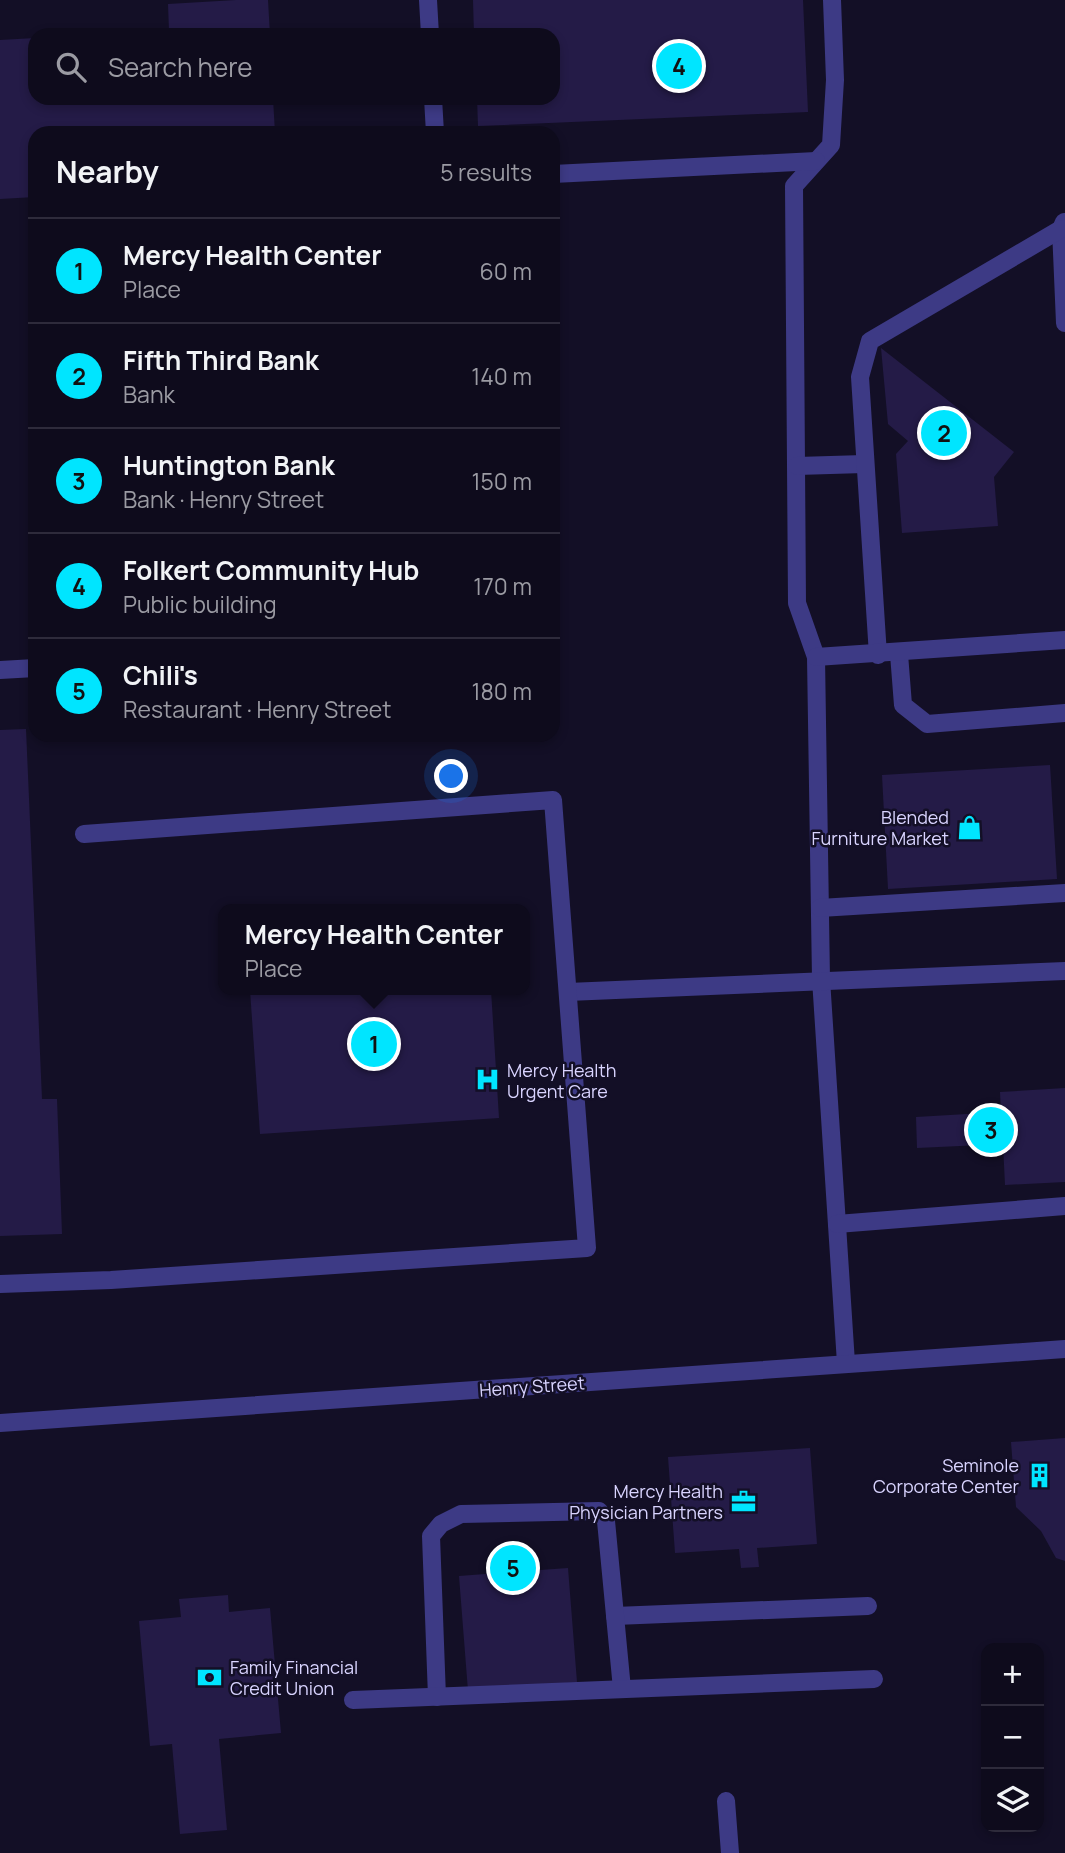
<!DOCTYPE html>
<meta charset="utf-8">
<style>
:root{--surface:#0e0b1c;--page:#1c1929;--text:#f1f3f6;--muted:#9b9ba3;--line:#2e2b3b;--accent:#00e5ff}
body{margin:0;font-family:Manrope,sans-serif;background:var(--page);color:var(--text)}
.controls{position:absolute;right:21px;bottom:21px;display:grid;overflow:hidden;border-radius:14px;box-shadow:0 4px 10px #0003}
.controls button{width:63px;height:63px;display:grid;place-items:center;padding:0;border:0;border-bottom:2px solid var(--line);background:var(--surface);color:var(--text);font:35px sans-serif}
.you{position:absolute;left:452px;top:777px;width:24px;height:24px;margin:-18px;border:5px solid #fff;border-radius:50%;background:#1a73e8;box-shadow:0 0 0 10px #1a73e833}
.badge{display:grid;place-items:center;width:46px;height:46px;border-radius:50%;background:var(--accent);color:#111;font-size:23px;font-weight:700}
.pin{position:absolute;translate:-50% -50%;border:4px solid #fff;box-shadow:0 2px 7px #0006}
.popup{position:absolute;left:218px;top:904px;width:312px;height:91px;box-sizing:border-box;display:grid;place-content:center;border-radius:14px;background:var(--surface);filter:drop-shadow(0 2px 5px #0005);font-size:23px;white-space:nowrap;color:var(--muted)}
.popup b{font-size:26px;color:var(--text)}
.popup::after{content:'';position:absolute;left:50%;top:100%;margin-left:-14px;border:14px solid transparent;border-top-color:var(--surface)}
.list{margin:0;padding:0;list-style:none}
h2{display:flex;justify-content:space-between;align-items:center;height:91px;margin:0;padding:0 28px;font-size:30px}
h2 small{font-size:23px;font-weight:400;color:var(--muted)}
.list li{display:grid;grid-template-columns:46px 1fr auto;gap:21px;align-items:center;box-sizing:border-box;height:105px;padding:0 28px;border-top:2px solid var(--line)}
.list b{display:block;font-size:26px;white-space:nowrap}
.list p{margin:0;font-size:23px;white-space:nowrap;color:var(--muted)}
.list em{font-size:23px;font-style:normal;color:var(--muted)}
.icon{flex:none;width:38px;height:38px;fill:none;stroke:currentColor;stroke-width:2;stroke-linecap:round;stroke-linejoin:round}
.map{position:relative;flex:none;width:1065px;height:1853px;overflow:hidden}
.search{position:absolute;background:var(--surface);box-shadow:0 4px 10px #0003;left:28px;top:28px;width:532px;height:77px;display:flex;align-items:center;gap:18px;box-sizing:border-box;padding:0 24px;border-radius:21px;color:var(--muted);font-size:26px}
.panel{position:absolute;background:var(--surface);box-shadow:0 4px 10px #0003;left:28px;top:126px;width:532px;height:616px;border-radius:21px}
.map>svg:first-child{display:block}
</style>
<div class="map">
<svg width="1065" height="1853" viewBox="0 0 1065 1853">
<rect width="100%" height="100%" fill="#130f26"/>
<g fill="#241b47">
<path d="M236 0H268L270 35H136L169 31 168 4Z"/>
<path d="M473 0H803L808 112 478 126 477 98H553V35H474Z"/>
<path d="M35 38V98H273L275 133H35V197L0 199V40Z"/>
<path d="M881 348 1014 452 994 477 998 526 902 533 896 454 908 441 888 424Z"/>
<path d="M26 729 42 1099H57L62 1234 0 1236V730Z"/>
<path d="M1050 765 1057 879 888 889 882 775Z"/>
<path d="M250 990H491L499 1118 260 1134Z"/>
<path d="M1065 1088V1182L1005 1185 1003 1144 917 1148 916 1117 1001 1112 1000 1092Z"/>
<path d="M1065 1438V1561L1056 1558 1041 1531 1016 1507 1011 1442Z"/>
<path d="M810 1448 817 1544 757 1548 759 1567 741 1568 739 1549 675 1553 668 1457Z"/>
<path d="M526 1559 527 1571 568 1568 577 1682 468 1691 459 1576 498 1573 497 1561Z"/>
<path d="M228 1595 229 1612 270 1608 281 1733 219 1739 227 1830 180 1834 172 1744 150 1746 139 1621 181 1617 179 1599Z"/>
</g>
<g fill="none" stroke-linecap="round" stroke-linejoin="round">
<g stroke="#3d3a85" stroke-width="18">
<path d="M428 0 430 35"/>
<path d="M832 0 835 80 831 145 794 186 797 603 816 657 821 979 846 1363"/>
<path d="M433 98 435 133"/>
<path d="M553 174 816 161"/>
<path d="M1064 222 1061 229 1065 323"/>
<path d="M797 466 864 464"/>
<path d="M899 654 903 705 927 724 1065 713"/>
<path d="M878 655 860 377 870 341 1061 229"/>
<path d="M816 657 1065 640"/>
<path d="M0 670 35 668"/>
<path d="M820 908 1065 893"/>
<path d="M568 992 1065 971"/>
<path d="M837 1224 1065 1206"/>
<path d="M0 1284 111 1280 587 1248 553 800 84 834"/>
<path d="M615 1616 868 1606"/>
<path d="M437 1697 431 1536 441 1524 461 1514 599 1511 606 1521 622 1689"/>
<path d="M353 1700 874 1679"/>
<path d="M726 1801 730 1853"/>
</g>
<path stroke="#3d3a85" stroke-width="18" d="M0 1423 1065 1349"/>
</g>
<defs>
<symbol id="shop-bare" viewBox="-9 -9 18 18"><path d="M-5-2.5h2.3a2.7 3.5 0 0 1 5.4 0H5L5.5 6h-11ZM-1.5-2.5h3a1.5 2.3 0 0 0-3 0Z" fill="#00e5ff" stroke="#130f26" stroke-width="2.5" paint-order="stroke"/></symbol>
<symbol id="hospital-bare" viewBox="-9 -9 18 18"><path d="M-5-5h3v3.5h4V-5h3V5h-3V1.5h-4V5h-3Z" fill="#00e5ff" stroke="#130f26" stroke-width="2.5" paint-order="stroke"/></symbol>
<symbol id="building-bare" viewBox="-9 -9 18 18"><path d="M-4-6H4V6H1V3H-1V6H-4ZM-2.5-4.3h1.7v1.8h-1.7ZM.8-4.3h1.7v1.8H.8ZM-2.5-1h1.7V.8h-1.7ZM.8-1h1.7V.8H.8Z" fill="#00e5ff" stroke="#130f26" stroke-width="2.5" paint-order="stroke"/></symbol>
<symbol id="office-bare" viewBox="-9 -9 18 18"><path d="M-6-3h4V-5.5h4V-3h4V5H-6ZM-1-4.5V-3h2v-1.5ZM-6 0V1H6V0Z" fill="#00e5ff" stroke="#130f26" stroke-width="2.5" paint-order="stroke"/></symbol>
<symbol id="bank-bare" viewBox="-9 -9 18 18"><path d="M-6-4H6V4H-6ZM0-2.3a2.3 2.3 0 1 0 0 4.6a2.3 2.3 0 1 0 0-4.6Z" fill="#00e5ff" stroke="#130f26" stroke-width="2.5" paint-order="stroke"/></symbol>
</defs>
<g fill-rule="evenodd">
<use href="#shop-bare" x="952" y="810" width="35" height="35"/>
<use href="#hospital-bare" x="470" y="1062" width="35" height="35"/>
<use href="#building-bare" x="1022" y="1458" width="35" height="35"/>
<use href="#office-bare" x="726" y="1484" width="35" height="35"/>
<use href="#bank-bare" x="192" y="1660" width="35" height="35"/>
</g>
<g text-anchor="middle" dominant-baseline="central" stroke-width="5" stroke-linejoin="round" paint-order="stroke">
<g font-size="18" fill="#d9d4ff" stroke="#130f26" text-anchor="end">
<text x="949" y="817">Blended<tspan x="949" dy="21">Furniture Market</tspan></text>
<text x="507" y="1070" text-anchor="start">Mercy Health<tspan x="507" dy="21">Urgent Care</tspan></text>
<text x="1019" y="1465">Seminole<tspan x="1019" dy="21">Corporate Center</tspan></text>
<text x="723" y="1491">Mercy Health<tspan x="723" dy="21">Physician Partners</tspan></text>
<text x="230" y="1667" text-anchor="start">Family Financial<tspan x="230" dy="21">Credit Union</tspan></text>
</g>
<g font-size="18" fill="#d9d4ff" stroke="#130f26">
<text transform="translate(532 1386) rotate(-4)">Henry Street</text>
</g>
</g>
</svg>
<div class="controls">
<button>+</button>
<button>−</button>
<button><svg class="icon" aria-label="layers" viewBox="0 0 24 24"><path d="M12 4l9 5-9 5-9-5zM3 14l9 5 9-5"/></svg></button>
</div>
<div class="you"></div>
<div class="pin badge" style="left:374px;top:1044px">1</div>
<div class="popup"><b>Mercy Health Center</b>Place</div>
<div class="pin badge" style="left:944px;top:433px">2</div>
<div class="pin badge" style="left:991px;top:1130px">3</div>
<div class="pin badge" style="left:679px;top:66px">4</div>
<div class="pin badge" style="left:513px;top:1568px">5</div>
<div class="search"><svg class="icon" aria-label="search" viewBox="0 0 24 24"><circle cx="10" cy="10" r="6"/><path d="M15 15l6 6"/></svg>Search here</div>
<section class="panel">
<h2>Nearby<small>5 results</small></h2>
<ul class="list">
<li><span class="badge">1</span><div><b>Mercy Health Center</b><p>Place</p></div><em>60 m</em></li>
<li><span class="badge">2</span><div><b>Fifth Third Bank</b><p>Bank</p></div><em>140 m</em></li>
<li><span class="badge">3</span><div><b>Huntington Bank</b><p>Bank · Henry Street</p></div><em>150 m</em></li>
<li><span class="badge">4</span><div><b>Folkert Community Hub</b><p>Public building</p></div><em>170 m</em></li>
<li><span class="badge">5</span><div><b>Chili's</b><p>Restaurant · Henry Street</p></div><em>180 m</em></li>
</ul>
</section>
</div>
